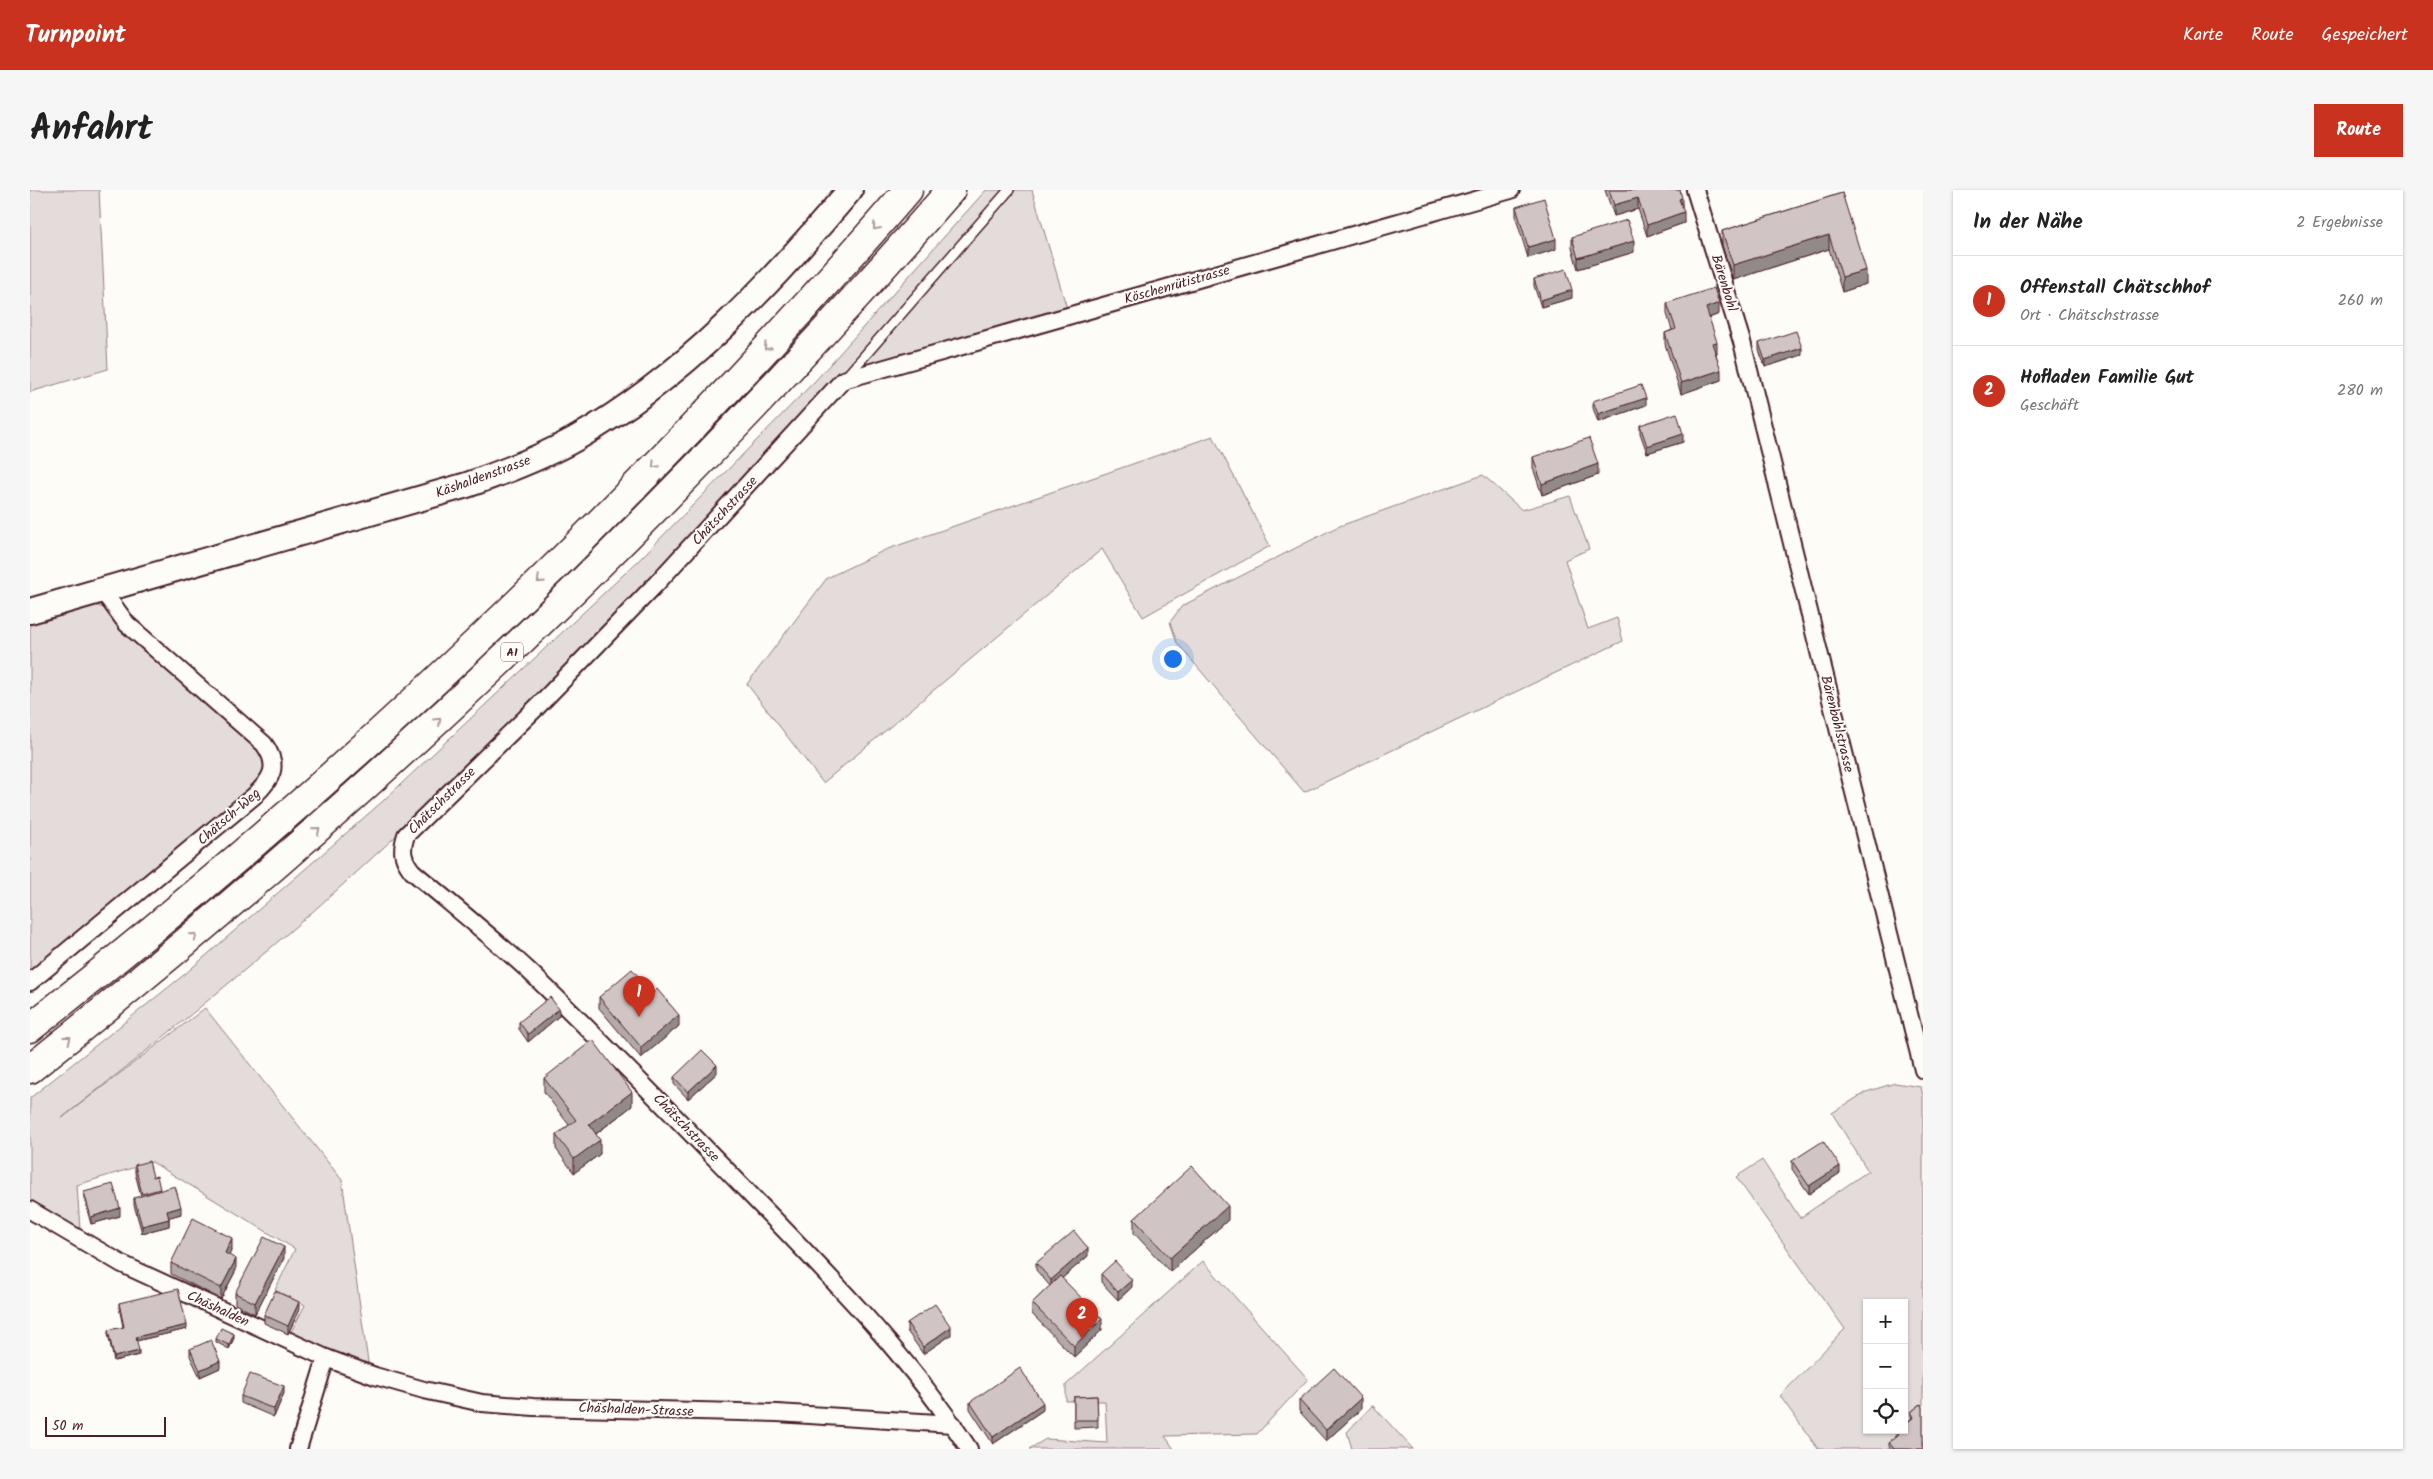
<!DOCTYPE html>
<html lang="de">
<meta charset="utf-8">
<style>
:root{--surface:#fff;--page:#f6f6f6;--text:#222;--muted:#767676;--line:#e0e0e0;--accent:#c8321e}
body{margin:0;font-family:Kalam,sans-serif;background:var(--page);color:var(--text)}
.controls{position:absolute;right:15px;bottom:15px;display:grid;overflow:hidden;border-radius:0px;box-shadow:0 1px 4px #0004}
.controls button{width:45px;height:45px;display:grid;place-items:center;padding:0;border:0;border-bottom:1px solid var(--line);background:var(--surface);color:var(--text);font:25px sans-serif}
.scale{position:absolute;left:15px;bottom:12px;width:121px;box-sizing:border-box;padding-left:5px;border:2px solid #4a1f2b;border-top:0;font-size:14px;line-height:18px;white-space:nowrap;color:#4a1f2b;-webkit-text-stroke:4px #fdfcf7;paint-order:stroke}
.you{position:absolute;left:1142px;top:468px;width:18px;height:18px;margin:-12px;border:4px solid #fff;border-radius:50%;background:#1a73e8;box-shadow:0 0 0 8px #1a73e833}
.badge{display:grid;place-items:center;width:32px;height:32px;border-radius:50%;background:var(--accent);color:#fff;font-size:16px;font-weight:700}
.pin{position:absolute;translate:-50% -41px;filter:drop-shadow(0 1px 2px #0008)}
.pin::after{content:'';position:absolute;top:26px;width:18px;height:15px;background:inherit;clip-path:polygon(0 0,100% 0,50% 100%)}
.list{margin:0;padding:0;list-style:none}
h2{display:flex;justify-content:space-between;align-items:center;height:65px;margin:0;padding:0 20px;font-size:21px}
h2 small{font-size:16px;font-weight:400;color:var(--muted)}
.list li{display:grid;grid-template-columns:32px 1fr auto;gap:15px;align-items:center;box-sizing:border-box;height:90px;padding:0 20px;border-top:1px solid var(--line)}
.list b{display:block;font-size:19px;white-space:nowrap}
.list p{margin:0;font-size:16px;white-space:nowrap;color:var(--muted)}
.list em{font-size:16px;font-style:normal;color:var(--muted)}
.icon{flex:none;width:28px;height:28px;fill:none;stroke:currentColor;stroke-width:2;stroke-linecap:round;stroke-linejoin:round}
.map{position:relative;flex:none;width:1893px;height:1259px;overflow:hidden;border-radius:0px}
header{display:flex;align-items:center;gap:30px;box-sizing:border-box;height:70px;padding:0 25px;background:var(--accent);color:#fff}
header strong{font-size:24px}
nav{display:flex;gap:28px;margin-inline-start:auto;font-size:18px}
.intro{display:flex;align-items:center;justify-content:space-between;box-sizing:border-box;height:120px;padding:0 30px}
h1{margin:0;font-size:35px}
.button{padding:12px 22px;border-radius:0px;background:var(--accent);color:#fff;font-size:18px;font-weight:700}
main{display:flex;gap:30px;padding:0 30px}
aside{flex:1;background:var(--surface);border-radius:0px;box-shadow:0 1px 4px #0004}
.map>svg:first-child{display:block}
</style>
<header>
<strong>Turnpoint</strong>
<nav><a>Karte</a><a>Route</a><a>Gespeichert</a></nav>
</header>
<div class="intro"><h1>Anfahrt</h1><a class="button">Route</a></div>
<main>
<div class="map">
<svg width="1893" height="1259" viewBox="0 0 1893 1259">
<rect width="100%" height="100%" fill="#fdfcf7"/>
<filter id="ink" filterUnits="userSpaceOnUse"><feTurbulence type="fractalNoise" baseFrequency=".02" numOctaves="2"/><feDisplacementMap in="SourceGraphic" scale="10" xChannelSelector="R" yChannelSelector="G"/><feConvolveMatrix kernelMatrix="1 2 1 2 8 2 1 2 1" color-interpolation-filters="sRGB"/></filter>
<g filter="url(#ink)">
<g fill="#e3dcda" stroke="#967e82" fill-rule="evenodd">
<path d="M0 0H69L78 179 0 202Z"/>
<path d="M956 0H973C780 223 581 441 367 645 261 745 147 837 32 928L175 818 312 990 339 1179 260 1144 275 1115 245 1100 265 1059 122 972 47 995 50 1039 0 1012V908L155 784 353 611 608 371 785 191Z"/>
<path d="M985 0H1002L1038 122 832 176Z"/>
<path d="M1183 246 1240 356 1113 427 1072 359 793 593 717 494 797 388 855 360Z"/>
<path d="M1453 285 1492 320 1540 306 1559 359 1535 370 1558 439 1587 428 1593 451 1274 602 1147 453 1140 432 1152 416 1307 337Z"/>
<path d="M56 411 78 420 231 557 237 574 232 594 30 760 0 781V428Z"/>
<path d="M1865 893 1891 897 1893 906V1259H1788L1750 1206 1815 1139 1706 987 1732 970 1770 1028 1838 981 1802 923 1836 902ZM1837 1113H1874V1240H1837Z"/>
<path d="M1173 1071 1278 1189 1227 1244 1135 1246 1144 1259H999L1016 1249 1077 1253 1075 1211H1036V1195Z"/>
<path d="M1342 1216H1343L1383 1259H1322L1317 1242Z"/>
</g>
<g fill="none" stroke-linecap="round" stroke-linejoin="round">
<defs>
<path id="lane" d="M816 187 979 0"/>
<g id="street">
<path d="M1665 0 1712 152 1893 880"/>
<path d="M0 792 224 606C242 589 250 576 234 554L97 434 72 400"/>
<path d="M0 1020 92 1074 296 1168 345 1186 394 1200 452 1213 503 1217 747 1223 923 1234"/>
<path d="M268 1259 296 1168"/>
<path d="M939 1259C876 1162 795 1082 715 999 644 926 573 852 499 781 461 746 421 714 382 681 372 668 371 661 376 645L508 516 626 394 813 190 1481 0"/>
</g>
<path id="secondary" d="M0 421 437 295C474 282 511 268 545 249 654 187 740 95 820 0"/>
<g id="highway">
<path d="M0 838C318 588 614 306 878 0"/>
<path d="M0 879C334 615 641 321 921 0"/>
</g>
</defs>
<use href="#lane" stroke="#4a1f2b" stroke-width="12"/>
<use href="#street" stroke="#4a1f2b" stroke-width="20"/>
<use href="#secondary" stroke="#4a1f2b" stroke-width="28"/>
<use href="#highway" stroke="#4a1f2b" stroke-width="31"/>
<use href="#lane" stroke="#fdfcf7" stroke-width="9"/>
<use href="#street" stroke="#fdfcf7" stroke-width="16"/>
<use href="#secondary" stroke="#fdfcf7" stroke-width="24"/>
<use href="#highway" stroke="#fdfcf7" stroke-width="28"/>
</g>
<g fill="#b3a9a9" stroke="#4a1f2b">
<path d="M1575 0H1650L1654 33 1617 46 1608 19 1584 26Z"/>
<path d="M1812 3 1836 94 1812 102 1799 59 1703 90 1692 55V41Z"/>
<path d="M1486 17 1526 59 1498 68 1486 28Z"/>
<path d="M1542 47 1604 62 1548 79 1542 58Z"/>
<path d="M1504 89 1542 108 1511 117 1504 96Z"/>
<path d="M1637 113 1689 124 1679 128 1687 163H1686L1691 190 1651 204 1635 154V143L1642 140 1637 124Z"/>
<path d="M1729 153 1772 165 1735 177 1729 160Z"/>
<path d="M1563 211 1616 215 1568 232 1563 218Z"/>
<path d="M1610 235 1653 252 1617 263 1610 243Z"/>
<path d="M1503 267 1568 285 1512 305 1503 278Z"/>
<path d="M623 803 649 836 611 868 569 818V807Z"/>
<path d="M529 826 498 852 489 839V832Z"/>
<path d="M687 883 658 909 644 894V887Z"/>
<path d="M514 888 602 916 566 944 570 964 544 983 526 959V945L539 935 514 902Z"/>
<path d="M1762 971 1810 983 1779 1004 1762 979Z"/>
<path d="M105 975 123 987 130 1000 151 1024 139 1027V1036L112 1043 104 1015V1008L111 1006 105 983Z"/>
<path d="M54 1002 90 1026 61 1034 54 1009Z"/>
<path d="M1104 1029 1198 1030 1140 1082 1104 1043Z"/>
<path d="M202 1059 199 1065 206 1080 191 1109 141 1084V1073Z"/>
<path d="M1058 1066 1032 1088 1072 1140 1044 1167 1002 1124V1113L1020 1096 1006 1080V1073Z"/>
<path d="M254 1068 225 1124 205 1114V1103Z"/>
<path d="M1071 1084 1102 1097 1088 1110 1071 1092Z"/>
<path d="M89 1113 157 1139 106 1151 109 1165 84 1171 78 1144V1140L93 1137 89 1117Z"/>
<path d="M269 1120 258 1144 234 1133V1125Z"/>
<path d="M877 1133 921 1145 893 1164 877 1141Z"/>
<path d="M204 1148 199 1159 186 1152V1149Z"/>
<path d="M160 1159 190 1178 170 1187 160 1166Z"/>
<path d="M254 1203 244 1227 211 1213V1206Z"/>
<path d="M1067 1206 1068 1237 1044 1238V1207Z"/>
<path d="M1269 1210 1331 1219 1296 1251 1269 1221Z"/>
<path d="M940 1212 1013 1220 963 1254 940 1219Z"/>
<path d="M1891 1214 1893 1259H1861L1859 1256V1252L1867 1246 1866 1245V1241L1882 1228 1881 1226V1222Z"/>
</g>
<g fill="#928a89" stroke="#4a1f2b">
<path d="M1608 8V19L1584 26V15Z"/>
<path d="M1652 8V19L1649 9Z"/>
<path d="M1654 22V33L1617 46V35Z"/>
<path d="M1799 45V59L1703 90V75Z"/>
<path d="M1526 49V59L1498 68V57Z"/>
<path d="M1604 51V62L1548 79V68Z"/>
<path d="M1836 80V94L1812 102V87Z"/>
<path d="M1542 100V108L1511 117V110Z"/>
<path d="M1689 113V124L1676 129V118Z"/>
<path d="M1687 152V163L1682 164V153Z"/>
<path d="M1772 158V165L1735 177V170Z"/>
<path d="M1691 180V190L1651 204V193Z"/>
<path d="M1616 208V215L1568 232V224Z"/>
<path d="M1653 244V252L1617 263V256Z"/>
<path d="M1568 274V285L1512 305V294Z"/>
<path d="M529 819V826L498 852V844Z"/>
<path d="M649 825V836L611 868V857Z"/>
<path d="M687 875V883L658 909V902Z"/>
<path d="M602 902V916L559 949V934Z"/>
<path d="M570 950V964L544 983V969Z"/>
<path d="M1810 976V983L1779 1004V996Z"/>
<path d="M1198 1016V1030L1140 1082V1068Z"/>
<path d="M151 1017V1024L137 1028V1021Z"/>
<path d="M90 1018V1026L61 1034V1027Z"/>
<path d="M139 1029V1036L112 1043V1036Z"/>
<path d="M202 1048V1059L195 1074V1063Z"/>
<path d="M254 1057V1068L225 1124V1113Z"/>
<path d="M1058 1058V1066L1021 1098V1090Z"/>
<path d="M206 1069V1080L191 1109V1098Z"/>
<path d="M1102 1090V1097L1088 1110V1102Z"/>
<path d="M269 1112V1120L258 1144V1136Z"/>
<path d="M1072 1129V1140L1044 1167V1156Z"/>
<path d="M157 1135V1139L106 1151V1147Z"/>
<path d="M921 1137V1145L893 1164V1157Z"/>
<path d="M204 1144V1148L199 1159V1155Z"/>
<path d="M109 1161V1165L84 1171V1167Z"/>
<path d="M190 1171V1178L170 1187V1180Z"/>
<path d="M254 1196V1203L244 1227V1219Z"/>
<path d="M1331 1208V1219L1296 1251V1240Z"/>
<path d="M1013 1213V1220L963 1254V1247Z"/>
</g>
<g fill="#d0c5c4" stroke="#4a1f2b">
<path d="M1579 0H1650L1652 8 1649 9 1654 22 1617 35 1608 8 1584 15Z"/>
<path d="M1812 3 1836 80 1812 87 1799 45 1703 75 1692 41Z"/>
<path d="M1514 8 1526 49 1498 57 1486 17Z"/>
<path d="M1597 30 1604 51 1548 68 1542 47Z"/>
<path d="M1536 79 1542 100 1511 110 1504 89Z"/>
<path d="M1684 98 1689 113 1676 118 1687 152 1682 153 1691 180 1651 193 1635 143 1646 139 1637 113Z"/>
<path d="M1766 141 1772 158 1735 170 1729 153Z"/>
<path d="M1611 195 1616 208 1568 224 1563 211Z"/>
<path d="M1647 223 1653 244 1617 256 1610 235Z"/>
<path d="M1559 248 1568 274 1512 294 1503 267Z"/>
<path d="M602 779 623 803 627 799 649 825 611 857 569 807Z"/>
<path d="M520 807 529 819 498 844 489 832Z"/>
<path d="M563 850 602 902 559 934 570 950 544 969 526 945 546 930 514 888Z"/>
<path d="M672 860 687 875 658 902 644 887Z"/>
<path d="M1793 951 1810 976 1779 996 1762 971Z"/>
<path d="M119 971 123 987 127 986 130 999 112 1004 105 975Z"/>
<path d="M1162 976 1198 1016 1140 1068 1104 1029Z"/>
<path d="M83 994 90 1018 61 1027 54 1002Z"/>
<path d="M145 996 151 1017 137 1021 139 1029 112 1036 104 1008Z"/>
<path d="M163 1028 202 1048 195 1063 206 1069 191 1098 141 1073Z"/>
<path d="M1044 1041 1058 1058 1021 1090 1006 1073Z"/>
<path d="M234 1047 254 1057 225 1113 205 1103Z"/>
<path d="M1085 1071 1102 1090 1088 1102 1071 1084Z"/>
<path d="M1030 1086 1072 1129 1044 1156 1002 1113Z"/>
<path d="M148 1099 157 1135 106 1147 109 1161 84 1167 78 1140 94 1137 89 1113Z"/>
<path d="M245 1101 269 1112 258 1136 234 1125Z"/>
<path d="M905 1114 921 1137 893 1157 877 1133Z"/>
<path d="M191 1138 204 1144 199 1155 186 1149Z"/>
<path d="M181 1150 190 1171 170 1180 160 1159Z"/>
<path d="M990 1178 1013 1213 963 1247 940 1212Z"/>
<path d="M1304 1178 1331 1208 1296 1240 1269 1210Z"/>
<path d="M220 1184 254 1196 244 1219 211 1206Z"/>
<path d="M1067 1206 1068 1230H1044V1207Z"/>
<path d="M1891 1214 1893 1217V1259H1864L1859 1252 1869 1244 1866 1241 1867 1240H1874V1235L1884 1227 1881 1222Z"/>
</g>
<defs><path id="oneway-chevron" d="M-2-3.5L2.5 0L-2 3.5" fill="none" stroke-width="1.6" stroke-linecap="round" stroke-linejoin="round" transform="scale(1.25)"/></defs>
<g stroke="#ac999b">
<use href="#oneway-chevron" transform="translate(846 37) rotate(131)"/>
<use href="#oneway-chevron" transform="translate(737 157) rotate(133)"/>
<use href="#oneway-chevron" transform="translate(625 275) rotate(134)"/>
<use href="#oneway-chevron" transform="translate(510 390) rotate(136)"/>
<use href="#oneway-chevron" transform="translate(408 531) rotate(-43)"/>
<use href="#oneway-chevron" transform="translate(287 640) rotate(-41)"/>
<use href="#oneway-chevron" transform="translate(164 746) rotate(-40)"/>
<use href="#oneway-chevron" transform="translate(38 849) rotate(-38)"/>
</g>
</g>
<g text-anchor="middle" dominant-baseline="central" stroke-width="4" stroke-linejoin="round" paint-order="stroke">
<rect fill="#fdfcf7" stroke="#806168" stroke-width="1" x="471" y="452.5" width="22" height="19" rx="4"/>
<g font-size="12" font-weight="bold" fill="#4a1f2b">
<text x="482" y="462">A1</text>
</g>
<g font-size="14" fill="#4a1f2b" stroke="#fdfcf7">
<text transform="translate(1694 93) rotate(73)">Bärenbohl</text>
<text transform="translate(1147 95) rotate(-16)">Köschenrütistrasse</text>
<text transform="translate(453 287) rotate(-20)">Käshaldenstrasse</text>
<text transform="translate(695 321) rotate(-47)">Chätschstrasse</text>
<text transform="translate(1807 534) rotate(76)">Bärenbohlstrasse</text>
<text transform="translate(412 611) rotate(-45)">Chätschstrasse</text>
<text transform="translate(199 627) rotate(-41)">Chätsch-Weg</text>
<text transform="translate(656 938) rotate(46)">Chätschstrasse</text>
<text transform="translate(188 1119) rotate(25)">Chäshalden</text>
<text transform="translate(606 1220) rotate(2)">Chäshalden-Strasse</text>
</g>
</g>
</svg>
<div class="controls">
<button>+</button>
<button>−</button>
<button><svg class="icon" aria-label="locate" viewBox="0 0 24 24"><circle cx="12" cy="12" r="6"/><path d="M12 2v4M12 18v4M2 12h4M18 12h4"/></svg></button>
</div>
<div class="scale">50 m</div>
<div class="you"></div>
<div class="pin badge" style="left:609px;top:827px">1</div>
<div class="pin badge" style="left:1052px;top:1149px">2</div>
</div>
<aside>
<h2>In der Nähe<small>2 Ergebnisse</small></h2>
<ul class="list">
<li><span class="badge">1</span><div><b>Offenstall Chätschhof</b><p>Ort · Chätschstrasse</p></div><em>260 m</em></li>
<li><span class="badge">2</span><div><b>Hofladen Familie Gut</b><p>Geschäft</p></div><em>280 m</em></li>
</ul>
</aside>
</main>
